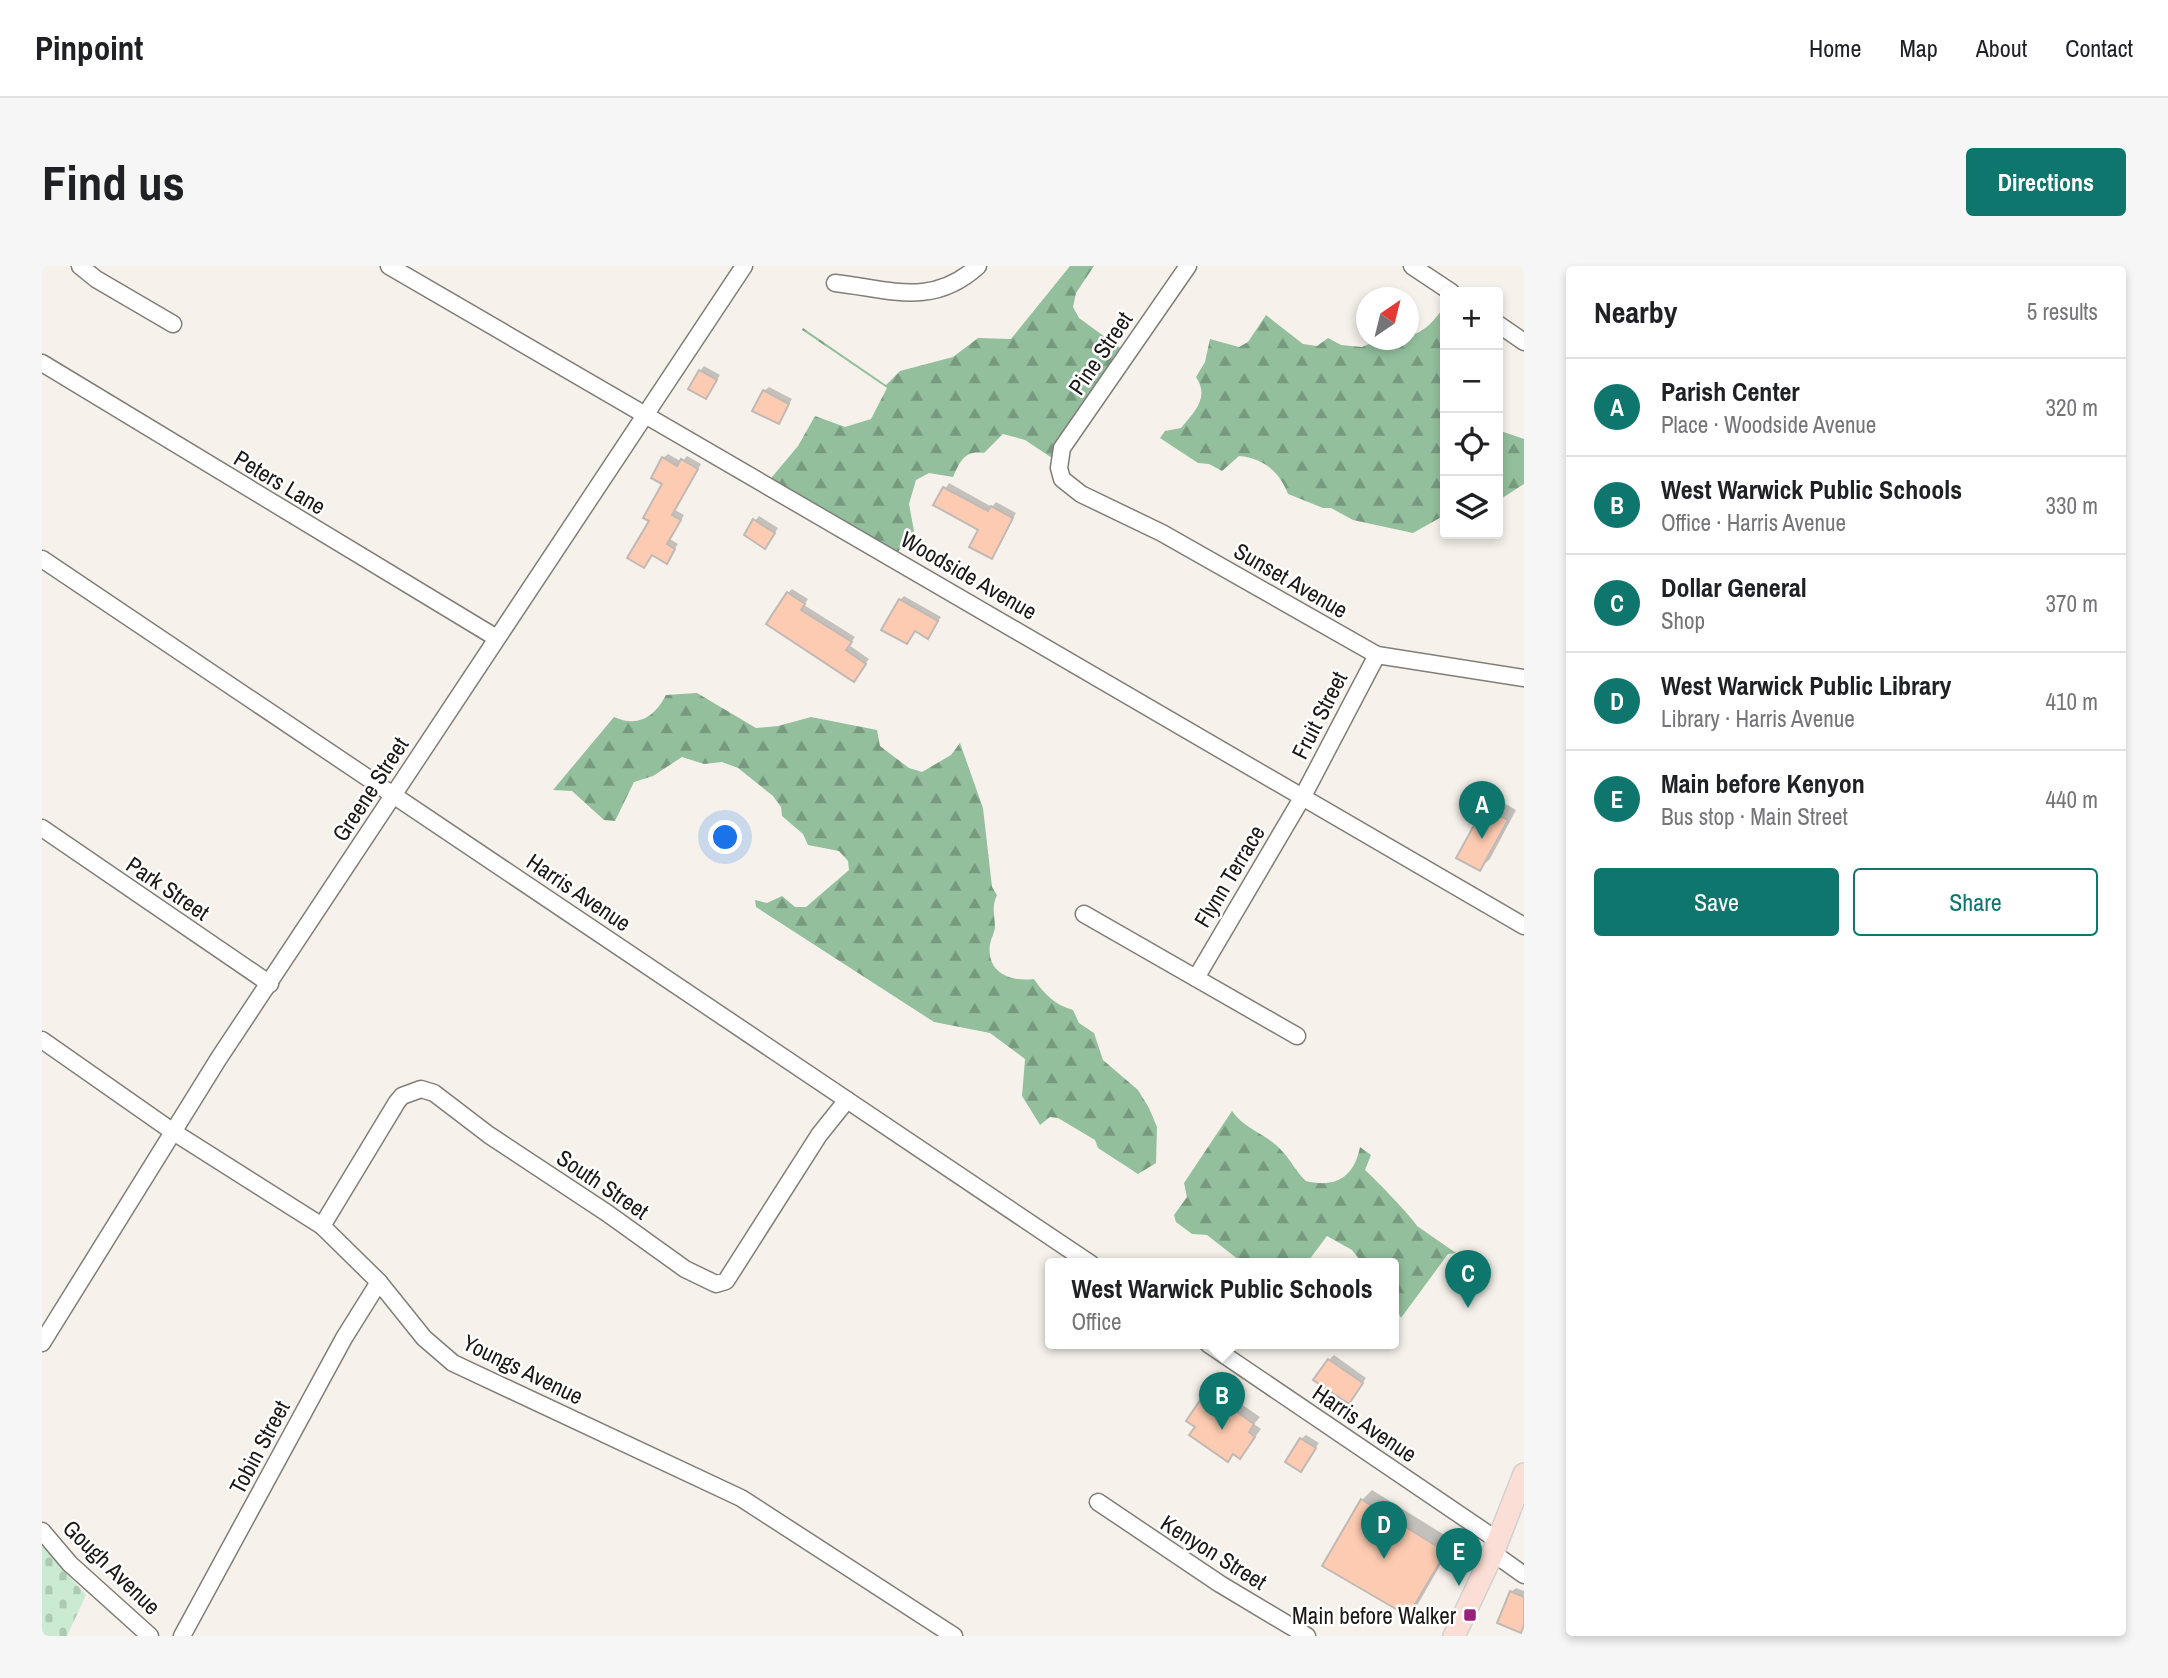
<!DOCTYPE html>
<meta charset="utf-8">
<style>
:root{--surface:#fff;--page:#f6f6f6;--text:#202124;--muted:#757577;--line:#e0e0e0;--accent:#0f766e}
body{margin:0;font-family:"Archivo Narrow",sans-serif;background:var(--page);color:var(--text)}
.controls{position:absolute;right:21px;top:21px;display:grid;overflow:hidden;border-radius:7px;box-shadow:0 4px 10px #0003}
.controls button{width:63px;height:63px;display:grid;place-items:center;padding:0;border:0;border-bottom:2px solid var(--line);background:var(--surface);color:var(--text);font:35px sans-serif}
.compass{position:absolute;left:1314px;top:21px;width:63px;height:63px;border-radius:50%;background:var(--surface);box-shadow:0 4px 10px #0003;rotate:35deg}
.you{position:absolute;left:684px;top:572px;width:24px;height:24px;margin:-18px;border:5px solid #fff;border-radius:50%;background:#1a73e8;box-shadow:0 0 0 10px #1a73e833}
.badge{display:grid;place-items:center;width:46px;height:46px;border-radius:50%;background:var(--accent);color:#fff;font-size:23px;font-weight:700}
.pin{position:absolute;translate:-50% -58px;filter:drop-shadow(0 2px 4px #0008)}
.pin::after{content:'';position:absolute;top:37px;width:24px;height:21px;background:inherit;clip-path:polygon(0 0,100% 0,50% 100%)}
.popup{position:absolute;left:1003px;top:992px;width:354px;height:91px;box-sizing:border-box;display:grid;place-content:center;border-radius:7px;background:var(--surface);filter:drop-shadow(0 2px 5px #0005);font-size:23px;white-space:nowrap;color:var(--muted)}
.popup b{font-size:26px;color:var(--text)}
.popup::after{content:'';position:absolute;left:50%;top:100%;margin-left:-14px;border:14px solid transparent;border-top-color:var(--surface)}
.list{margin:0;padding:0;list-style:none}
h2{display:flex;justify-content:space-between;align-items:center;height:91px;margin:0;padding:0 28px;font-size:30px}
h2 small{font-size:23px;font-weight:400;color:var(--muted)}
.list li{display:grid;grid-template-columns:46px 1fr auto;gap:21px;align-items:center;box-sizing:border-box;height:98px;padding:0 28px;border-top:2px solid var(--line)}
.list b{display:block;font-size:26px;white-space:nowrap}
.list p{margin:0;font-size:23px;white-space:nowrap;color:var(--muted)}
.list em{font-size:23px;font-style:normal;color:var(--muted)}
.actions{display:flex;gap:14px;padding:21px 28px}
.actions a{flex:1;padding:16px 0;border:2px solid var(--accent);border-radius:7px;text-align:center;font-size:24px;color:var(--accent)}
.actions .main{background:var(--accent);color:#fff}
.icon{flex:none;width:38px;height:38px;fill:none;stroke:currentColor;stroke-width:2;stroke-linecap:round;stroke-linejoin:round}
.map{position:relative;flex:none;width:1482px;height:1370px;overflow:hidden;border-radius:7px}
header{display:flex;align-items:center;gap:42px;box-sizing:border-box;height:98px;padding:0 35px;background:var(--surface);border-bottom:2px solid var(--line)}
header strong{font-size:33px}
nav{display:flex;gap:38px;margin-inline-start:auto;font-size:24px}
.intro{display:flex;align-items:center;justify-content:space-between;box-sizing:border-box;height:168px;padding:0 42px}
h1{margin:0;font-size:49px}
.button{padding:18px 32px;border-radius:7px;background:var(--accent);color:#fff;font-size:24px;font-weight:700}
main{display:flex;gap:42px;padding:0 42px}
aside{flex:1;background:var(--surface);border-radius:7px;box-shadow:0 4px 10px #0003}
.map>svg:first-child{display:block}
</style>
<header>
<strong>Pinpoint</strong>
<nav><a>Home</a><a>Map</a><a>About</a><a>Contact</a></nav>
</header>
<div class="intro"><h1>Find us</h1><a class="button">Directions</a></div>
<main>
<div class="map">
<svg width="1482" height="1370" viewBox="0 0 1482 1370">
<defs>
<pattern id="forest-firs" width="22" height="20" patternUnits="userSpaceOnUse" patternTransform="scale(1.75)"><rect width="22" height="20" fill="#93bf9d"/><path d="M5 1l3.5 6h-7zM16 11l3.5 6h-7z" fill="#779a7f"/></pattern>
<pattern id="cemetery-stones" width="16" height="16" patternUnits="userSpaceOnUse" patternTransform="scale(1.75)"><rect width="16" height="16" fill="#caebd1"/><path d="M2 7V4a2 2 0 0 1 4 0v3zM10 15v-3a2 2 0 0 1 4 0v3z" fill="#adc9b3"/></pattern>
</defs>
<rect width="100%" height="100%" fill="#f6f2eb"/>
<g fill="url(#forest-firs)">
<path d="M1028 0H1052L1034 27 1031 41 1037 52 1085 87 1016 196 983 174 961 168 942 187C923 184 918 195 911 211L887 207 874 214 867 238 872 265 853 290 725 217 756 180 773 150 803 161 829 153 845 122 760 64 761 62 844 119 858 105 911 91 936 72 969 73Z"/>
<path d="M1403 40V249L1371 267 1311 254 1289 242H1281L1246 228C1238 206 1221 192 1197 190L1180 205 1167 198 1156 197 1118 172 1123 165 1139 162C1152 146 1168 132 1154 111L1163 96 1168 73 1197 81 1206 76 1224 49 1261 78 1275 80 1286 72 1299 79 1320 81 1336 74H1366L1367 69C1382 68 1394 52 1403 40Z"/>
<path d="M1456 164 1482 173V218L1457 234Z"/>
<path d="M655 427 714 462 736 460 769 451 835 464 838 480 867 502 880 506 909 489 918 477 941 542 950 621 955 629C949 642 953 649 953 662 952 667 949 673 948 678 944 707 969 716 992 713 1002 728 1013 739 1031 744L1037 757 1052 767 1061 794 1096 824 1107 842 1115 861 1114 897 1096 908 1056 882 1053 874 1016 852 1008 851 998 859 980 830 983 793 948 767 892 756 714 641 713 634 725 637 740 630 753 641H764L807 604 806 595 797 585 766 579 761 568 740 550 739 541 731 530 696 502 680 496 662 498 640 491 611 510 592 516 573 555 562 554 530 525 511 524 572 451C597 462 613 450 624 429Z"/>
<path d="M1190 845C1202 863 1225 868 1239 884 1249 894 1254 906 1264 915 1293 922 1312 912 1318 881L1329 889 1323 904C1333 913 1371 952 1375 960L1414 987 1406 988 1359 1052 1352 1038V998H1321L1310 984 1285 970 1264 998H1202L1165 969 1150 968 1134 956 1132 949 1145 931 1142 917Z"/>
</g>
<path fill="url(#cemetery-stones)" d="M0 1280 44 1329 25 1370H0Z"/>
<g fill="#0003">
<path d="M662 100 678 109 664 131 658 105Z"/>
<path d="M727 121 750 133 736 156 722 125Z"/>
<path d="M626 188 640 196 645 190 659 198 633 244 642 249 628 273 636 278 624 296 611 288 602 300 609 255 623 218 621 192Z"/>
<path d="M907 217 950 241 954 236 974 247 949 291 938 263 893 239Z"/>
<path d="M717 250 736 262 727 276 713 255Z"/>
<path d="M750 323 766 333 762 339 813 371 807 379 827 393 812 413 746 327Z"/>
<path d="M862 330 899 351 886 370 874 364 865 376 858 334Z"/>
<path d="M1453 532 1474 544 1448 593 1438 602 1443 542Z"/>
<path d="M1292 1089 1324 1112 1311 1131 1287 1094Z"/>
<path d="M1182 1126 1218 1151 1212 1158 1219 1163 1198 1191 1192 1187 1186 1194 1155 1161 1161 1134 1168 1127 1175 1132Z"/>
<path d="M1264 1169 1277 1177 1259 1203V1173Z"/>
<path d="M1330 1224 1412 1275 1376 1338 1366 1348 1320 1234Z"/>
<path d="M1474 1322 1482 1325V1361L1478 1365 1469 1326Z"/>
</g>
<g fill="#fdcbb1" stroke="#c1b9b5" stroke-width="2">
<path d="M657 104 675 114 664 133 646 123Z"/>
<path d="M721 124 747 138 737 158 710 145Z"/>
<path d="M620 191 635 200 639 193 656 203 630 249 639 254 625 278 633 283 625 298 610 289 602 302 585 292 607 255 601 252 620 218 609 212Z"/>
<path d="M901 221 946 245 949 240 971 252 950 293 927 281 936 264 891 239Z"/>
<path d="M711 253 733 267 723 283 702 269Z"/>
<path d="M745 326 763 338 759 344 810 376 804 384 824 398 812 416 724 358Z"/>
<path d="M857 333 896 355 886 373 873 365 865 378 839 364Z"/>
<path d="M1442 541 1466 554 1438 605 1414 592Z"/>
<path d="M1286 1093 1321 1117 1307 1138 1271 1114Z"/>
<path d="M1174 1131 1212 1158 1207 1166 1213 1171 1198 1193 1191 1188 1186 1196 1147 1169 1153 1161 1144 1155 1159 1133 1168 1139Z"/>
<path d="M1258 1172 1274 1182 1259 1206 1243 1196Z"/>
<path d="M1319 1233 1404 1286 1366 1350 1280 1300Z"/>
<path d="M1468 1325 1482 1331V1359L1479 1367 1455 1357Z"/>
</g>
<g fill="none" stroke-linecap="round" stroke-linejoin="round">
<defs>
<g id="minor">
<path d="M38 0 54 13 131 58"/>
<path d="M347 0 1482 660"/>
<path d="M1146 0 1020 182 1017 202 1020 213 1039 228 1120 267 1335 389 1482 412"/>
<path d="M1370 0 1409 26"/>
<path d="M793 17C847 23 890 42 936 0"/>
<path d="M1456 58 1482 76"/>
<path d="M0 97 453 371"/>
<path d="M0 293 1049 998"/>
<path d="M0 562 228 718"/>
<path d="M1042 648 1255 770"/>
<path d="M1154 712 1260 532 1335 389"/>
<path d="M0 774 130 865 280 960 337 1016 382 1072 411 1097 699 1232 912 1370"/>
<path d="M280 960 355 836 360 830 379 823 392 827 447 869 565 947 643 1003 674 1018 684 1015 777 869 805 834"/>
<path d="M0 1077 177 792 702 0"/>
<path d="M1166 1078 1455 1274"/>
<path d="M1056 1236 1178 1318 1265 1370"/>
<path d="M0 1265 28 1298 108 1370"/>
<path d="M1451 1287 1482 1309"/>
<path d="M140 1370 302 1072 337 1016"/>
</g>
<path id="major" d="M1412 1370 1451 1287 1482 1208"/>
</defs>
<use href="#minor" stroke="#817e77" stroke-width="19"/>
<use href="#major" stroke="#d1d1d1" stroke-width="24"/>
<use href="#minor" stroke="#fff" stroke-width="16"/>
<use href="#major" stroke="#fbdfd6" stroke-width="21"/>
</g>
<rect fill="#99217b" stroke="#fff" stroke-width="2.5" x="1421" y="1342" width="14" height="14" rx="3.5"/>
<g text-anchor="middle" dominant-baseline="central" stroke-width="5" stroke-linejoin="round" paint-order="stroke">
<g font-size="23" fill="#1b1917" stroke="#fff">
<text transform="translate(1058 87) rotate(-56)">Pine Street</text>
<text transform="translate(238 216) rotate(31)">Peters Lane</text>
<text transform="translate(927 309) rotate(30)">Woodside Avenue</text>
<text transform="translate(1249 314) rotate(30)">Sunset Avenue</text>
<text transform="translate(1277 449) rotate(-63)">Fruit Street</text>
<text transform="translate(328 523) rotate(-57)">Greene Street</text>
<text transform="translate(1187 610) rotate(-59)">Flynn Terrace</text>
<text transform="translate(126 622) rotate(34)">Park Street</text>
<text transform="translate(537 626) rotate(34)">Harris Avenue</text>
<text transform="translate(561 918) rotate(34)">South Street</text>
<text transform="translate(481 1103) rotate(26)">Youngs Avenue</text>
<text transform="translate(1323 1157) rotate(34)">Harris Avenue</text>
<text transform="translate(217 1181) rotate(-62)">Tobin Street</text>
<text transform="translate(1172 1286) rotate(32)">Kenyon Street</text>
<text transform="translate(70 1301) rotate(44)">Gough Avenue</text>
</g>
<g font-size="23" fill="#1b1917" stroke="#fff" text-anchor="end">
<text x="1414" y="1349">Main before Walker</text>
</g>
</g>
</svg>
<div class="controls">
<button>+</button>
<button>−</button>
<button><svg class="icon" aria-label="locate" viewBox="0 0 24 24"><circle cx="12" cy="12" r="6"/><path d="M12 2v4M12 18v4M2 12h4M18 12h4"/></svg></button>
<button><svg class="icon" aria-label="layers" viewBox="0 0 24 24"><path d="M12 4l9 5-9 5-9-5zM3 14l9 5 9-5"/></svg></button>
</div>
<svg class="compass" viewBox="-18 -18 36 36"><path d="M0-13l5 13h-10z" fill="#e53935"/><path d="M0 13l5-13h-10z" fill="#757577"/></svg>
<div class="you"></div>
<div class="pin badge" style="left:1440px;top:573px">A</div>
<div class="pin badge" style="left:1180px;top:1164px">B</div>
<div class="popup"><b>West Warwick Public Schools</b>Office</div>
<div class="pin badge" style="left:1426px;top:1042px">C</div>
<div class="pin badge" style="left:1342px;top:1293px">D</div>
<div class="pin badge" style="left:1417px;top:1320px">E</div>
</div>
<aside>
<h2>Nearby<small>5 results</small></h2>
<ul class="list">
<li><span class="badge">A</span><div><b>Parish Center</b><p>Place · Woodside Avenue</p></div><em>320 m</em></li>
<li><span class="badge">B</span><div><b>West Warwick Public Schools</b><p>Office · Harris Avenue</p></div><em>330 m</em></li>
<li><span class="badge">C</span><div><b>Dollar General</b><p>Shop</p></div><em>370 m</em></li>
<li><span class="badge">D</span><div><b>West Warwick Public Library</b><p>Library · Harris Avenue</p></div><em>410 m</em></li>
<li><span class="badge">E</span><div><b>Main before Kenyon</b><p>Bus stop · Main Street</p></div><em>440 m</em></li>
</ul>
<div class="actions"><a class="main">Save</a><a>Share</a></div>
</aside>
</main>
